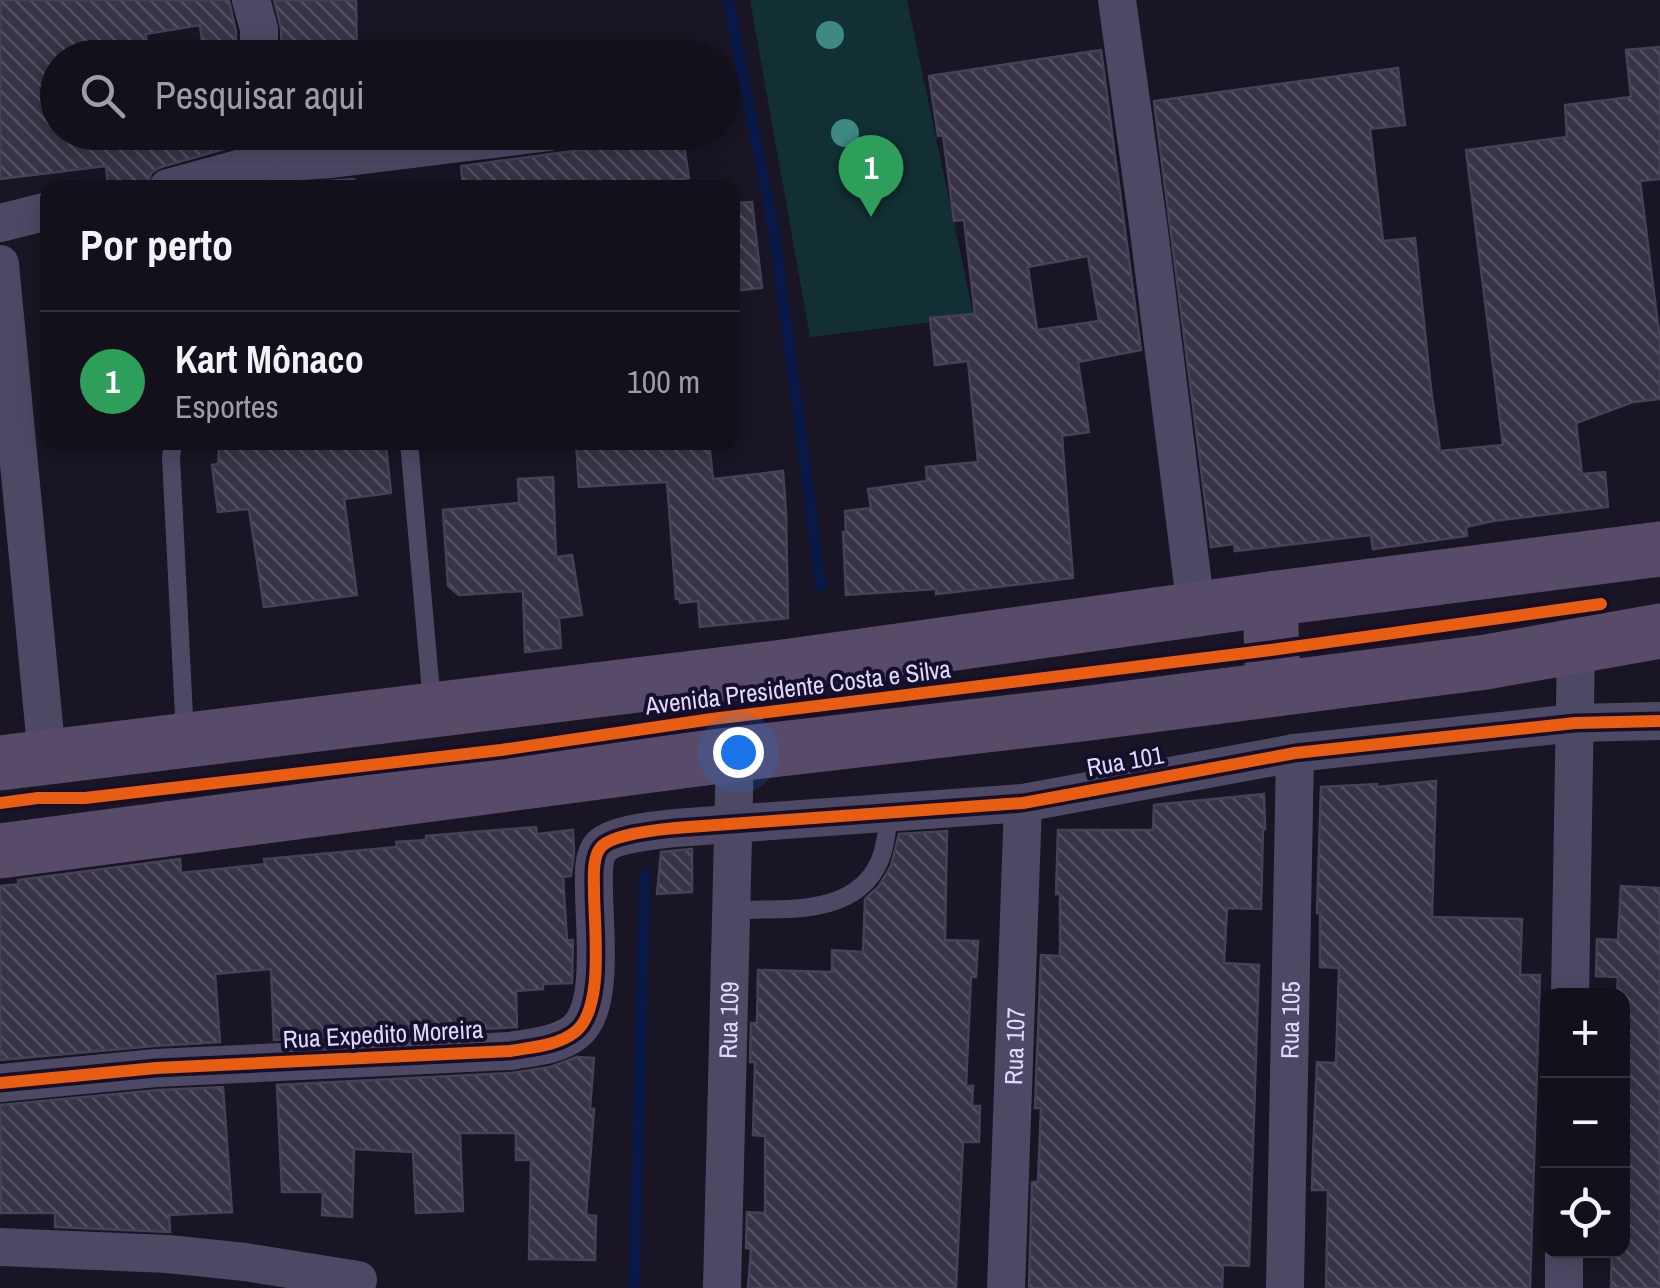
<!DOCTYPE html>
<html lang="pt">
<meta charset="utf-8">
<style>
:root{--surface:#13101b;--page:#1c1924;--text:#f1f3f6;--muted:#9d9da3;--line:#32303a;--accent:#db2777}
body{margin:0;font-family:"Archivo Narrow",sans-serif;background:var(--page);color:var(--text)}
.controls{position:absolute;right:30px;bottom:30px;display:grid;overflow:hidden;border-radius:20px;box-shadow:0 5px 25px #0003}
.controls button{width:90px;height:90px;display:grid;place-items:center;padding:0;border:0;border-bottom:2px solid var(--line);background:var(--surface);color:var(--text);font:50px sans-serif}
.you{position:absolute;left:738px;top:752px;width:35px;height:35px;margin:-25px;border:8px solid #fff;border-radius:50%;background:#1a73e8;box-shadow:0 0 0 15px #1a73e833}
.badge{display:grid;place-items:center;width:65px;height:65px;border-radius:50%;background:var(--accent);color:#fff;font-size:32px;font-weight:700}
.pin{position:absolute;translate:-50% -82px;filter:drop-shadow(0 2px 5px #0008)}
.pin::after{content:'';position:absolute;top:52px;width:35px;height:30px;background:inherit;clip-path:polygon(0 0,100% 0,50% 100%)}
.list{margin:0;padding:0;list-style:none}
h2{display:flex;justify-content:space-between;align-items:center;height:130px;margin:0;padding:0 40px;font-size:42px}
h2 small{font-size:32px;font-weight:400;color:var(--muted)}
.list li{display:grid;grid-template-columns:65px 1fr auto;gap:30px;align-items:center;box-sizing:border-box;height:140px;padding:0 40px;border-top:2px solid var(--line)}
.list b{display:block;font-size:38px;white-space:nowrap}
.list p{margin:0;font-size:32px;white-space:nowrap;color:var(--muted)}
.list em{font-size:32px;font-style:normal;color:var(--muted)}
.icon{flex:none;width:55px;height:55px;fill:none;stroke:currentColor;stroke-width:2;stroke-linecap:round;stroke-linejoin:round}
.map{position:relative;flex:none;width:1660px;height:1288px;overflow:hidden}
.search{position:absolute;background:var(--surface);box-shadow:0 5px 25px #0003;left:40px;top:40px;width:700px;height:110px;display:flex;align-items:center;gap:25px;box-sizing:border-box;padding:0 35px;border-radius:55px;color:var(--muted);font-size:38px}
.panel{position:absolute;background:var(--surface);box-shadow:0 5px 25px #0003;left:40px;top:180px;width:700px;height:270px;border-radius:20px}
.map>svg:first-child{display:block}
</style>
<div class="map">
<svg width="1660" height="1288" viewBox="0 0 1660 1288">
<defs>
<pattern id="building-back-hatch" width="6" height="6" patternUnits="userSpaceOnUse" patternTransform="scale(2.5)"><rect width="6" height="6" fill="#383346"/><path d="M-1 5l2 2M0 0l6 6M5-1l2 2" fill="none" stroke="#545062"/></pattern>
</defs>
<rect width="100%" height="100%" fill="#191524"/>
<path fill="#122f33" d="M750 0H907L974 317 810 337Z"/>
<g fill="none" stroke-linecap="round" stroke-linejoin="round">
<g stroke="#091947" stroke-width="11">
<path d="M728 0 774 231 821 586"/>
<path d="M634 1288 645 875"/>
</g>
</g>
<g fill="url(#building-back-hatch)" stroke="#464058" stroke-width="2.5" fill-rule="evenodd">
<path d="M0 0H229L236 32V58H209L207 40 202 41 200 25 146 34 148 58H58V132H236L235 146 161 167 151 173 146 188H108L106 166 0 179Z"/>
<path d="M274 0H356L357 58H282L281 28Z"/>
<path d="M1660 47V179L1640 181 1660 341V399L1633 402 1576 423 1582 474 1605 472 1608 507 1493 521 1466 527 1467 536 1373 549 1371 535 1235 551 1234 544 1211 547 1154 101 1398 68 1405 125 1370 129 1383 241 1415 238 1431 389 1440 451 1503 445 1466 150 1567 137 1565 105 1631 97 1626 50Z"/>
<path d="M1101 50 1141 350 1078 362 1089 432 1062 436 1073 578 936 594V589L846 595 843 532H846L845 511 871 508 868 489 927 481 926 467 978 462 968 361 935 365 930 318 975 314 964 220 954 221 943 135 938 136 929 76ZM1088 256 1099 321 1037 330 1028 267Z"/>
<path d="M281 132H353V134L281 140Z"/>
<path d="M682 133 689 178 628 188H576V182L463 188 461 166 649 141 648 137Z"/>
<path d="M354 179 355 188H255L260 186Z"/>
<path d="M752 202 762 288 732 291V203Z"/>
<path d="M261 442H365V449L386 446 391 493 344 499 357 595 264 607 249 509 218 512 212 465 218 464 219 449Z"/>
<path d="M576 442H709L713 479 783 471 786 512 788 618 700 627 698 601 680 603 679 599H676L667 482 579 487Z"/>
<path d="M553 477 556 557 572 555 582 615 559 618 561 648 525 652 523 591 459 595 448 586 443 510 519 503 518 479Z"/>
<path d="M1436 781 1432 917 1522 919 1520 975H1540L1530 1288H1326L1328 1190H1312L1313 1155 1317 1062 1336 1063 1339 968 1320 967V913H1317L1321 787 1377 784V787Z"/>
<path d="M1264 794 1265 829H1263L1261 909 1227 908 1224 963 1259 965 1249 1266 1223 1265 1222 1288H1029L1032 1182H1038L1041 1108H1035L1041 955 1060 956V894H1056L1058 830H1153L1154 805Z"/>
<path d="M536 827 537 834 573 830 574 852 571 876 563 877 567 940H573L572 983 543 984V989L516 991 517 1027 274 1040 271 969 215 974 220 1042 154 1046 0 1060V886L19 884 18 880 180 859 181 873 265 864 264 859 397 847 396 842 426 840V836Z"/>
<path d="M947 831 945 940 978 941 976 977H971L966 1086H973L972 1106H980L979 1142H963L956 1288H748L751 1249 746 1248 747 1212 765 1213V1136L753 1135 755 1062H750L751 1023H757L758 970 832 972V950L863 952 865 899 879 886 891 866 899 834Z"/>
<path d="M692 849V892L657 894 661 852Z"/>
<path d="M1621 886 1660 888V1288H1611L1612 1250H1622V996H1617L1618 977 1596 976 1597 939 1618 940Z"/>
<path d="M577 1057 594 1058 590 1109H594L586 1215 596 1216 595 1260 529 1259 531 1160H516V1133H460L463 1211 416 1213 413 1152 354 1149 352 1217 322 1215 323 1192H282L277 1085 511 1073 550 1067Z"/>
<path d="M223 1087 232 1212 169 1215 170 1232 55 1227V1213H1L0 1105 158 1090Z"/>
</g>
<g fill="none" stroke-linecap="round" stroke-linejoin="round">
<g stroke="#4d4965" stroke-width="18">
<path d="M173 442 171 457 185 736"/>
<path d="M409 442 432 704"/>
<path d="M730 910C782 908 856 918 880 860 886 846 887 827 890 812"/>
</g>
<g stroke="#4d4965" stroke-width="38">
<path d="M251 0 259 29V58"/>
<path d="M1117 0 1149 231 1196 609"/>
<path d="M256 164 332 159 550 132"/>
<path d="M168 188 256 164 259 132"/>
<path d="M0 223 48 211"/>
<path d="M0 264 47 757"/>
<path d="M1570 996 1576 646"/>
<path d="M0 1083 156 1068 510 1051C532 1047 557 1046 575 1032 605 1009 594 927 594 891 594 879 592 857 601 847 613 834 657 830 675 828L1023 803 1295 753 1575 723 1660 721"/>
<path d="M0 1247 168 1254 245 1262 358 1280"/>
<path id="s1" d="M722 1288 735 754"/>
<path id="s2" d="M1006 1288 1023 803"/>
<path id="s3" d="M1285 1288 1295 753"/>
<path d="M1564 1288V1250"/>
</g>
<g stroke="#584b69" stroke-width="55">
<path d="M1270 599 1273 688"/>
<path d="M0 763 776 668 1270 599 1660 549"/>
<path d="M0 851 720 756 1082 714 1486 662 1660 631"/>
</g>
<defs>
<g id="cycleway">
<path d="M0 803 38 798H85L501 750 712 719 1271 650 1601 604"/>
<path d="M0 1083 156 1068 510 1051C532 1047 557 1046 575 1032 605 1009 594 927 594 891 594 879 592 857 601 847 613 834 657 830 675 828L1023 803 1295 753 1575 723 1660 721"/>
</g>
</defs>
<use href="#cycleway" stroke="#160f2a" stroke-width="19"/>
<use href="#cycleway" stroke="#e95d12" stroke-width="12"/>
</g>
<g fill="#3d8984">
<circle cx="830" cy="35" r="14"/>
<circle cx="845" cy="133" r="14"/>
</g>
<g text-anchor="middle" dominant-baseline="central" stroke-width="8" stroke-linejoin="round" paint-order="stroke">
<g font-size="25" fill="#e0d8ff" stroke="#160f2a">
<text transform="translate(798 687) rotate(-7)">Avenida Presidente Costa e Silva</text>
<text transform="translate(1125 761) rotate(-10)">Rua 101</text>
<text stroke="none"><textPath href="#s3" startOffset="268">Rua 105</textPath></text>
<text stroke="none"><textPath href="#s1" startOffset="268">Rua 109</textPath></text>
<text transform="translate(383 1034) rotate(-3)">Rua Expedito Moreira</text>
<text stroke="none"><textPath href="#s2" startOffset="242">Rua 107</textPath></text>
</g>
</g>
</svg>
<div class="controls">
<button>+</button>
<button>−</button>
<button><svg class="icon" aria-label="locate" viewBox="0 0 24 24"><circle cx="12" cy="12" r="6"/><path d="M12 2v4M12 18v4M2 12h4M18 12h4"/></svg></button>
</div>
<div class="you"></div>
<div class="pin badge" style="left:871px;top:217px;background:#2e9e5b">1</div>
<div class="search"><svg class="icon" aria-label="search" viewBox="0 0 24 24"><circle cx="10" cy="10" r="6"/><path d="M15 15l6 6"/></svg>Pesquisar aqui</div>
<section class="panel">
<h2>Por perto<small></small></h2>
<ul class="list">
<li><span class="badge" style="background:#2e9e5b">1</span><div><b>Kart Mônaco</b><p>Esportes</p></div><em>100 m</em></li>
</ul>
</section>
</div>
